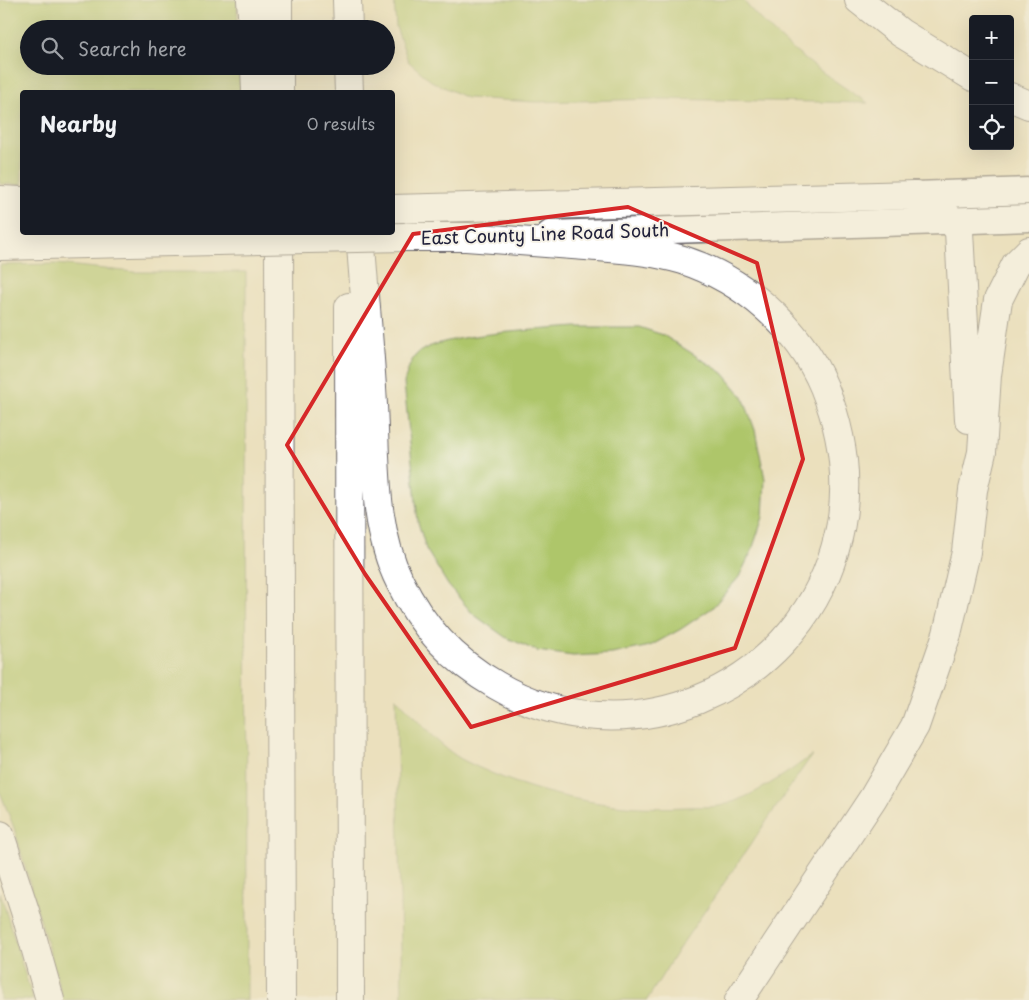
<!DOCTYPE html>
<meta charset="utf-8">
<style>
:root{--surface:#171b24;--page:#20242c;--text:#f1f3f6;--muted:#9ea1a6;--line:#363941}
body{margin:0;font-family:"Playpen Sans",sans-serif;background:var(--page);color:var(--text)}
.controls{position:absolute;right:15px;top:15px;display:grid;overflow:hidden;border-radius:5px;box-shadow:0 5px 20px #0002}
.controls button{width:45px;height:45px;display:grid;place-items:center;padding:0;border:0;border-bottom:1px solid var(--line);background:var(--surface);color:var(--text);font:25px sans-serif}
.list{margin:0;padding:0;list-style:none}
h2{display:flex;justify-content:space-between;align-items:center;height:65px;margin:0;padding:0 20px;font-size:21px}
h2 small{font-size:16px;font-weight:400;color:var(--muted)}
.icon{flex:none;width:28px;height:28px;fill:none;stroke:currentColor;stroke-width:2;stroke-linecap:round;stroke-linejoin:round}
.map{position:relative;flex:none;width:1029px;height:1000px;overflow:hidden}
.search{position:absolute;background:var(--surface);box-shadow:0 5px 20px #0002;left:20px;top:20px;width:375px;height:55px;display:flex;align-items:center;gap:12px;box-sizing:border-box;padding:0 18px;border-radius:28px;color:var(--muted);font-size:19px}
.panel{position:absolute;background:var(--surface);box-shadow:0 5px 20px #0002;left:20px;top:90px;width:375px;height:145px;border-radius:5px}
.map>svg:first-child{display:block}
</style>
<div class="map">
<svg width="1029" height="1000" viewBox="0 0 1029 1000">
<rect width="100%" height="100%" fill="#f7f3e8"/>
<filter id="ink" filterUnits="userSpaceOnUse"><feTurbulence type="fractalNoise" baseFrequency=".02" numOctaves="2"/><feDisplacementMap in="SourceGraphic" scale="10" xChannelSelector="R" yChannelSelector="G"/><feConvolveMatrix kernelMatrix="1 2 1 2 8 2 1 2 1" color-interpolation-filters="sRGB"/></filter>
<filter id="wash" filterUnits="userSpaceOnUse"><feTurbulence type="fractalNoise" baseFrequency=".0096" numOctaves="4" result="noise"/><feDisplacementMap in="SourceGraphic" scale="20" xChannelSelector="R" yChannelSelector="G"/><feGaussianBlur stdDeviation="1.12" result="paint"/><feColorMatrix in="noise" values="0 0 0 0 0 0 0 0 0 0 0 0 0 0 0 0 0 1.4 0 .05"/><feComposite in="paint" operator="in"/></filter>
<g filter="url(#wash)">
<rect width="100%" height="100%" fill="#ebe0bd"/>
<g fill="#aec66b" stroke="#687453">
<path d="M0 0H237L238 29H29V66H240L241 92H22V185L0 184Z"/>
<path d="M394 0H743C779 44 821 72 868 103L659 99 535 102 467 98 431 81 408 61 396 27Z"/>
<path d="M56 264 134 272H246L247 1000H63L14 828 0 792V265Z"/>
<path d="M576 327H639L663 335 723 373 743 397 755 430 765 479 763 517 752 550 739 577 712 608 681 629 650 646 612 654 573 656 537 651 505 637 473 614 448 585 426 549 418 522 404 383C407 373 409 363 416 355 436 333 544 330 576 327Z"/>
<path d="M396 697C414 717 441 749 465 761 533 795 610 811 686 807 697 806 712 808 723 805 755 796 786 774 812 755L678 950 647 1000H402Z"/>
<path d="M0 892 33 1000H0Z"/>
</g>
</g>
<g filter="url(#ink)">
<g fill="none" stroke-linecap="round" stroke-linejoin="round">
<defs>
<g id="secondary">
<path d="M915 195 1029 191"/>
<path d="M550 234 1029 218"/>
</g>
<g id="primary">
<path d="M392 209 915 195"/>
<path d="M0 219 22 218"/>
<path d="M405 237H466"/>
<path d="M0 246 216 241"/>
</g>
<g id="highway">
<path d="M251 0 253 29"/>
<path d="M278 0V29"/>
<path d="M347 0 348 29"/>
<path d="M859 0 901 33 973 77"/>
<path d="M255 66 256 92"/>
<path d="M279 66V92"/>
<path d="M348 66 349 92"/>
<path d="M1010 97 1029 105"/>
<path d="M915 195C935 201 947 214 959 231L969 419"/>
<path d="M0 200 22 201"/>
<path d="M279 232 281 1000"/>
<path d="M360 232C364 290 370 348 373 405 376 464 373 528 400 582 421 626 454 661 496 685 625 761 793 693 835 549 851 495 845 439 824 387 799 327 744 280 683 260 651 250 618 249 586 246 546 243 506 240 466 237"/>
<path d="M349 307 350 1000"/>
<path d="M0 835 25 911 50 1000"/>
<path d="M739 1000 873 798 915 726 947 634 966 552 973 490 982 452 987 375 998 300 1016 264 1029 251"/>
</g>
</defs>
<use href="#secondary" stroke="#686468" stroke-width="29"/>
<use href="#primary" stroke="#686468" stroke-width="30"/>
<use href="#highway" stroke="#686468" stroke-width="30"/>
<use href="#secondary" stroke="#fff" stroke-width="26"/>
<use href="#primary" stroke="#fff" stroke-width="28"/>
<use href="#highway" stroke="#fff" stroke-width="28"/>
<defs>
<path id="primary-bridge" d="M216 241 405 237"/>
</defs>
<use href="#primary-bridge" stroke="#686468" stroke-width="30" stroke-linecap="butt"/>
<use href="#primary-bridge" stroke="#fff" stroke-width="28"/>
</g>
</g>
<path d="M0 0H1029V1000H0ZM628 207 757 263 803 459 735 648 471 727 365 574 287 445 413 234Z" fill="#ebe0bd" fill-opacity=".55" fill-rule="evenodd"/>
<path fill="none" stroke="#d62828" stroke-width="4" stroke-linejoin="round" d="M628 207 757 263 803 459 735 648 471 727 365 574 287 445 413 234Z"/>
<g text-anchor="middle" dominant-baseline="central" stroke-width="4" stroke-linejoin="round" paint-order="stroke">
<g font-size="18" fill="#22223b" stroke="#f7f3e8">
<text transform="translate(545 233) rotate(-2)">East County Line Road South</text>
</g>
</g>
</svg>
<div class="controls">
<button>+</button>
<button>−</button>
<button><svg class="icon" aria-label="locate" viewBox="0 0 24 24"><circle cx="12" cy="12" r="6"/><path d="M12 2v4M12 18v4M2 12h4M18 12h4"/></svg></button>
</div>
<div class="search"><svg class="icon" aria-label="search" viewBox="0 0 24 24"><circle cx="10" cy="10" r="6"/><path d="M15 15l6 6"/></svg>Search here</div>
<section class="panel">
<h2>Nearby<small>0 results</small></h2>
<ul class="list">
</ul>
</section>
</div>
